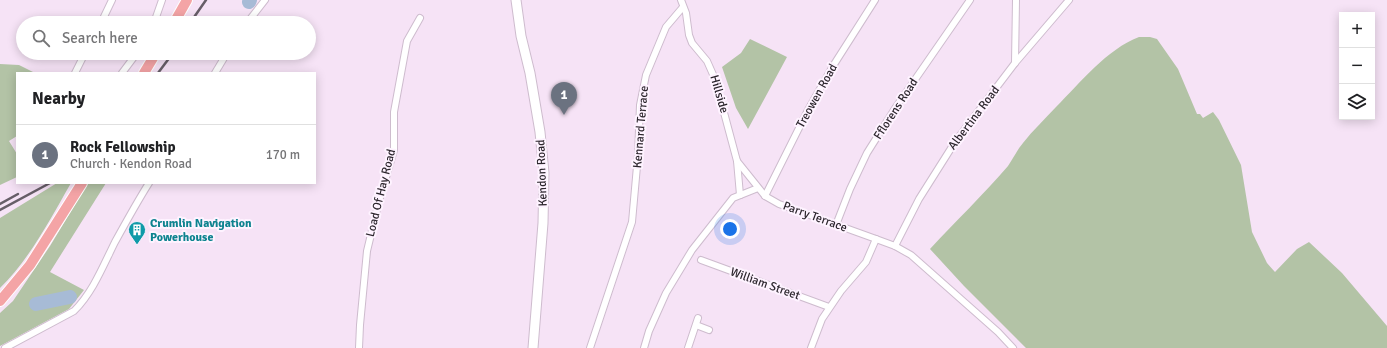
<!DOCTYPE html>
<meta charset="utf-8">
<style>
:root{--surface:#fff;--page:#f2f2f2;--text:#202124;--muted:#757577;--line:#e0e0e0;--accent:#0b8043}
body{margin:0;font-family:Signika,sans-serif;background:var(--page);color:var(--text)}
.controls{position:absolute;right:12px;top:12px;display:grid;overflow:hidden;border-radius:0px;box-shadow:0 2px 10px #0003}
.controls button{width:36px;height:36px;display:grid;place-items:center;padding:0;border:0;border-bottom:1px solid var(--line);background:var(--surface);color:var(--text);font:20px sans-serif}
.you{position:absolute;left:730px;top:229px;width:14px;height:14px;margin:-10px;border:3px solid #fff;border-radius:50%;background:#1a73e8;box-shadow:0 0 0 6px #1a73e833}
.badge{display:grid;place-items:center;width:26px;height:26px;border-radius:50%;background:var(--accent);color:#fff;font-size:13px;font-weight:700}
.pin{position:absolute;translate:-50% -33px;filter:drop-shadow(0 1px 2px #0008)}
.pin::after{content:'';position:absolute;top:21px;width:14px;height:12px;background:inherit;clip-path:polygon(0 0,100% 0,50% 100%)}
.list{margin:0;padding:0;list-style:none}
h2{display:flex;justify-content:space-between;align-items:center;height:52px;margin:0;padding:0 16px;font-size:17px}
h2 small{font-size:13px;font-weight:400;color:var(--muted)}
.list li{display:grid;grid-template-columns:26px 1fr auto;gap:12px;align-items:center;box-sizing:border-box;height:60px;padding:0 16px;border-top:1px solid var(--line)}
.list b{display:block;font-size:15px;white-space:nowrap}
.list p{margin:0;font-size:13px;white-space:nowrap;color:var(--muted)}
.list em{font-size:13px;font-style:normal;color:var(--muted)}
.icon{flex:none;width:22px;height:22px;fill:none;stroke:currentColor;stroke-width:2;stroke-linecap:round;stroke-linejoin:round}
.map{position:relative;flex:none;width:1387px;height:348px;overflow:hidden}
.search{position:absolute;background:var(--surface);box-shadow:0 2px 10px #0003;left:16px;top:16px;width:300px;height:44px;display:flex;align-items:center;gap:10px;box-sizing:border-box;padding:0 14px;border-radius:22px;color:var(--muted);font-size:15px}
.panel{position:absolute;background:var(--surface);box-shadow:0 2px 10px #0003;left:16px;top:72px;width:300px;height:112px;border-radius:0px}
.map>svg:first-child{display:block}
</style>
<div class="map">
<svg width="1387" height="348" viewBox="0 0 1387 348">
<rect width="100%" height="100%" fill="#f6e3f6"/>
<g fill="#b3c3a6">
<path d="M1139 37H1150L1157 39 1178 69 1197 114H1200L1203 118 1213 112 1219 120 1241 165 1252 232 1267 263 1275 272 1297 249 1309 242 1342 273 1387 326V348H1026L964 286 930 249C956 221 983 195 1008 166 1013 159 1017 150 1023 143 1033 130 1045 119 1056 107 1080 83 1107 49 1139 37Z"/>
<path d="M750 39 787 57 748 129 736 108 722 67 741 53Z"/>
<path d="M0 64 19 65 35 73H17V136L9 141 17 154V177L0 185Z"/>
<path d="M57 183H71C51 218 29 260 0 288V218Z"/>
<path d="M88 183H106L50 272 84 290 69 309 0 346V313L13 301 50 246Z"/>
</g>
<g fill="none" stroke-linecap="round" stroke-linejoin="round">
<g stroke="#a7bbd6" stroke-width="14">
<path d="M249 2 250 0"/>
<path d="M36 304 70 297"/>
</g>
<defs>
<g id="street">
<path d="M681 0 686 13 689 35 692 43 707 61 715 79 737 161 765 196 779 204 876 239 895 246 911 255 998 332 1013 348"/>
<path d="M101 23 112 0"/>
<path d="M154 23 162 0"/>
<path d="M247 23 265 0"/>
<path d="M1015 63 1016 0"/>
<path d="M75 73 85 53"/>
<path d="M122 73 137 53"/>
<path d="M215 73 227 53"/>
<path d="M737 161 740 195"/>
<path d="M765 196 808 110 833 66 875 0"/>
<path d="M836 225 850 189 867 153 896 107 970 0"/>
<path d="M895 246 919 199 955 142 1015 63 1069 0"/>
<path d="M701 260 829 307"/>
<path d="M696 325 709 330"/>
<path d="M5 348 74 311C93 292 103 266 115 242 126 222 137 202 149 183"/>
<path d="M359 348 360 325 367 251 379 201 394 150V112L407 41 420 18"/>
<path d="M590 348 632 222 638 155 640 105 646 75 666 27 683 7"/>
<path d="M644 348 649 331 666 293 692 250 733 198 758 188"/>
<path d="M688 348 698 318"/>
<path d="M811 348 822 319 841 291 866 262 876 239"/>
</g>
<path id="secondary" d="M516 0 521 36 530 73 540 132 544 173 543 223 533 348"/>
<g id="primary">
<path d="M174 23 187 0"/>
<path d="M144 73 156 53"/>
<path d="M0 301 30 265 82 183"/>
</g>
</defs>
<use href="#street" stroke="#cebcce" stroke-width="8"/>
<use href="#secondary" stroke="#cebcce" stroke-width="11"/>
<use href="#primary" stroke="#fff" stroke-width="12"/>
<use href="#street" stroke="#fff" stroke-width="6"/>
<use href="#secondary" stroke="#fff" stroke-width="9"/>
<use href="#primary" stroke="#f4a4a6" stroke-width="10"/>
<g stroke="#675e68" stroke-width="2.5">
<path d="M190 23 206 0"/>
<path d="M158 73 173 53"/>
<path d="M0 204 18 194"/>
<path d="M0 210 50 183"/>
</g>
</g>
<defs>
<symbol id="building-pin" viewBox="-11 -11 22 30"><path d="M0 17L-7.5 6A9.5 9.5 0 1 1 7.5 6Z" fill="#0f9aa8" stroke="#fef3ff"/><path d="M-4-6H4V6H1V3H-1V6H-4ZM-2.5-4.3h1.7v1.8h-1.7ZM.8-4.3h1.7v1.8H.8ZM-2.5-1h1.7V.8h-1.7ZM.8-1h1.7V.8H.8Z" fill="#fff"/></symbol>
</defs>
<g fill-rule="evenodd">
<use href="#building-pin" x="127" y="220" width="20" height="27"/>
</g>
<g text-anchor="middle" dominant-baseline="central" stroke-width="4" stroke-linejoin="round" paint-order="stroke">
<g font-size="12" fill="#2c262d" stroke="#fef3ff">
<text transform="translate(719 94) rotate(74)">Hillside</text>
<text transform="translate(817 96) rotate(-61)">Treowen Road</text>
<text transform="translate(896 109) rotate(-57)">Fflorens Road</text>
<text transform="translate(974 118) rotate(-53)">Albertina Road</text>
<text transform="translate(641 127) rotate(-85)">Kennard Terrace</text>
<text transform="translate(542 173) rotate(-92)">Kendon Road</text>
<text transform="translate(381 193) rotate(-76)">Load Of Hay Road</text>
<text transform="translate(815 217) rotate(20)">Parry Terrace</text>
<text transform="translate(765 284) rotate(20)">William Street</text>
</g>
<g font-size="12" font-weight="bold" fill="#0d838f" stroke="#fef3ff" text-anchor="start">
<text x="150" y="223">Crumlin Navigation<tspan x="150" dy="14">Powerhouse</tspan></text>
</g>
</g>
</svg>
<div class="controls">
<button>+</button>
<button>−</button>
<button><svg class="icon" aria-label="layers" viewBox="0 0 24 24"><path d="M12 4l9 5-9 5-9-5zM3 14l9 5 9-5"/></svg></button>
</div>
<div class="you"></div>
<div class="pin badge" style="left:564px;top:115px;background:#6b7280">1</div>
<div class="search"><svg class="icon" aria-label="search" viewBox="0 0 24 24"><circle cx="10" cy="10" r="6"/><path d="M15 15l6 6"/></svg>Search here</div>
<section class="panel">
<h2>Nearby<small></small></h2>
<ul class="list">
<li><span class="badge" style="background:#6b7280">1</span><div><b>Rock Fellowship</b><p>Church · Kendon Road</p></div><em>170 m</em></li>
</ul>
</section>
</div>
